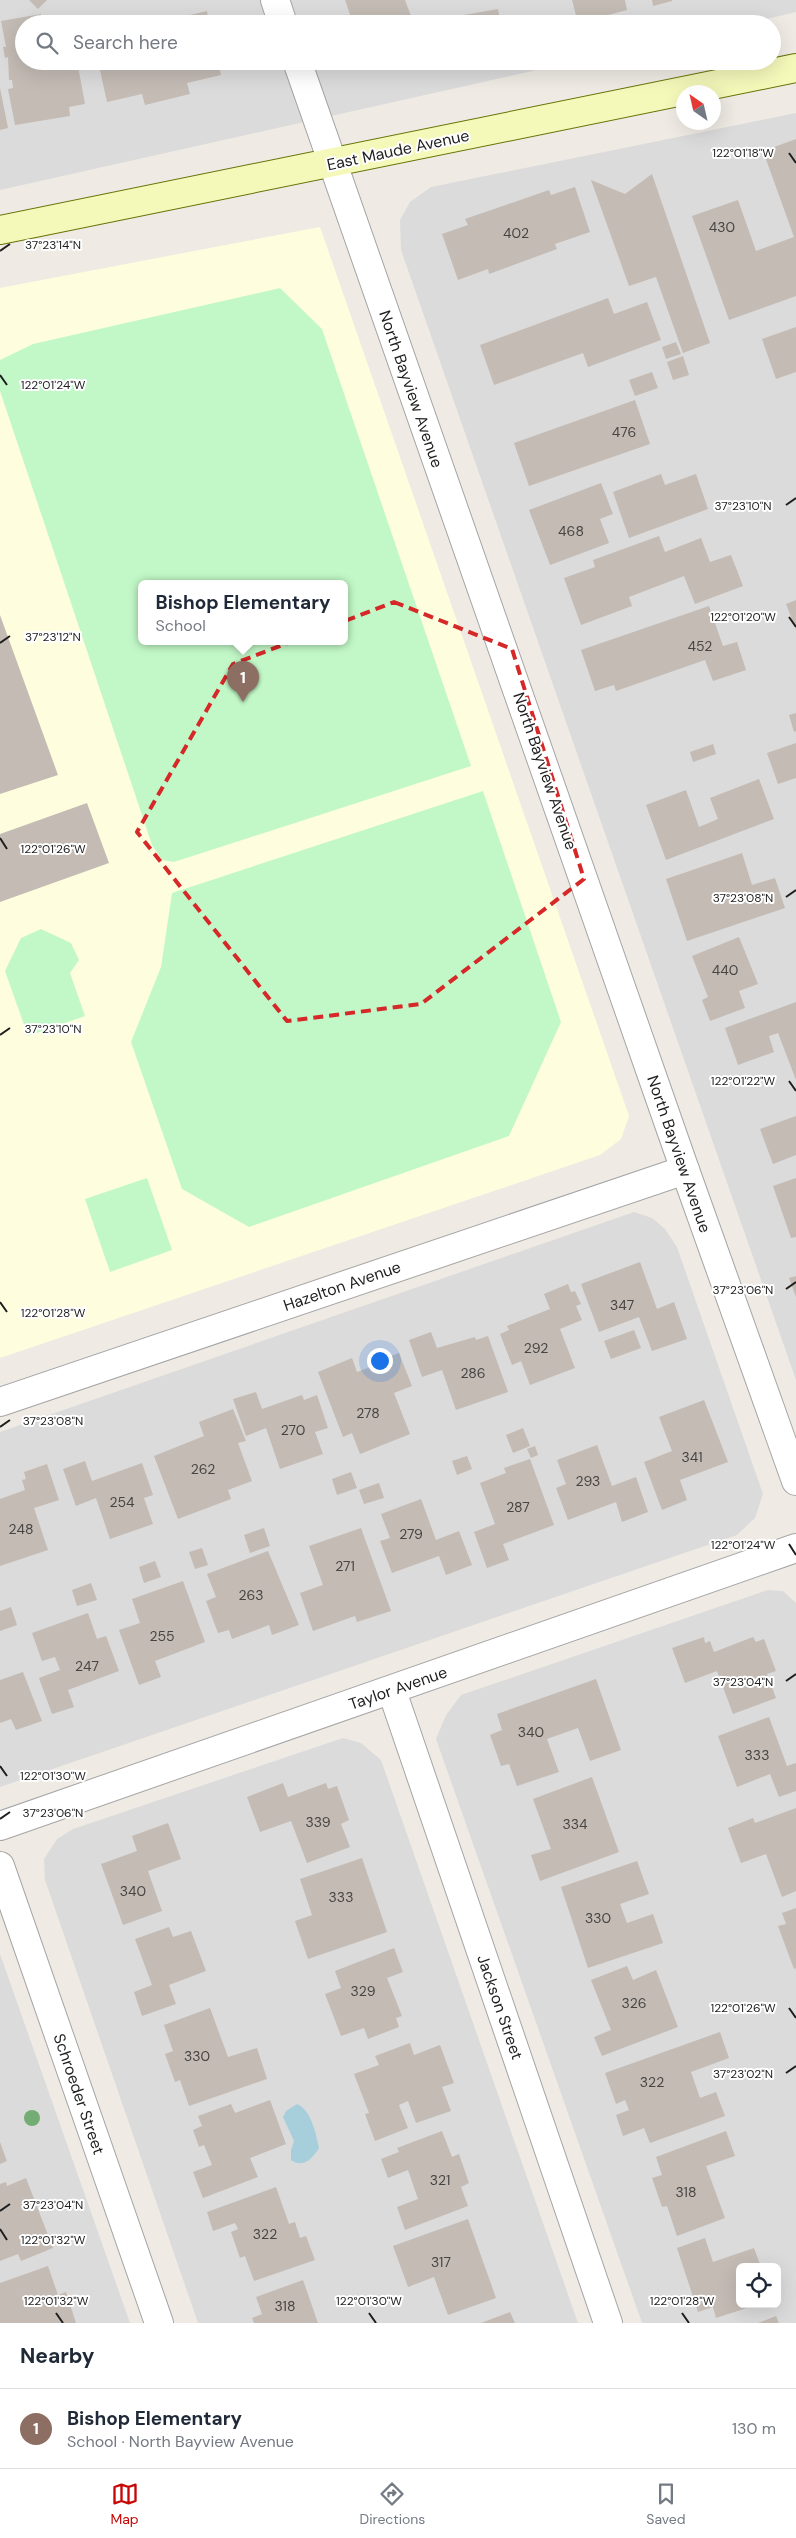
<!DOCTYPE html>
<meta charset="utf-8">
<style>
:root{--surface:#fff;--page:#f6f6f7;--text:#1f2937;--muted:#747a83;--line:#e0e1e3;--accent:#c70605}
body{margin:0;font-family:"DM Sans",sans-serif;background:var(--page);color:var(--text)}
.controls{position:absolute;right:15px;bottom:15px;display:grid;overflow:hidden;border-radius:8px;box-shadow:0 5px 20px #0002}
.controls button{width:45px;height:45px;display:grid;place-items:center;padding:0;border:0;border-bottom:1px solid var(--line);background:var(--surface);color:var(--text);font:25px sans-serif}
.compass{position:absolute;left:676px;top:85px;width:45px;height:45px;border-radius:50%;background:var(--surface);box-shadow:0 5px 20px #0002;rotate:326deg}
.you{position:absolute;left:379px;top:1360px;width:18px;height:18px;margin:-12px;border:4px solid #fff;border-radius:50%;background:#1a73e8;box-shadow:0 0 0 8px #1a73e833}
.badge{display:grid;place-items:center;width:32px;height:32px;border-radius:50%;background:var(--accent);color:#fff;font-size:16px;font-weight:700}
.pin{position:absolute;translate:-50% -41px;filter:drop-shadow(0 1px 2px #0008)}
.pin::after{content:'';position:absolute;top:26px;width:18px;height:15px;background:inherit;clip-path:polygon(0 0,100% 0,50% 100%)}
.popup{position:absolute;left:138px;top:580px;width:210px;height:65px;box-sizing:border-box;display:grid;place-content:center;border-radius:8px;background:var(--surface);filter:drop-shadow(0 1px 4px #0005);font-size:16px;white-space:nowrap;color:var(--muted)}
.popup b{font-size:19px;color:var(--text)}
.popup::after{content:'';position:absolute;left:50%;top:100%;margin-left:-10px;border:10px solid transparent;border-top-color:var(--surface)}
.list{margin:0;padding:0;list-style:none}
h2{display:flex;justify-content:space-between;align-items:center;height:65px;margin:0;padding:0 20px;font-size:21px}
h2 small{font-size:16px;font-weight:400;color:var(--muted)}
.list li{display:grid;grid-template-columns:32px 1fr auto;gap:15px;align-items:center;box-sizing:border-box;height:80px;padding:0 20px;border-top:1px solid var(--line)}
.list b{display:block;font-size:19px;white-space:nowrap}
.list p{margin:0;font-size:16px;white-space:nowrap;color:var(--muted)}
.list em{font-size:16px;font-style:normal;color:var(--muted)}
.icon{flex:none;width:28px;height:28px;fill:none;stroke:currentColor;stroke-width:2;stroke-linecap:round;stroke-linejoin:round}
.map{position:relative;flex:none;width:796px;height:2323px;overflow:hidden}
.search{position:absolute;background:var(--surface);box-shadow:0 5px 20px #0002;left:15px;right:15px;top:15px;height:55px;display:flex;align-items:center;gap:12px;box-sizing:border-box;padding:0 18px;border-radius:28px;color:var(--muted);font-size:19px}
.sheet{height:145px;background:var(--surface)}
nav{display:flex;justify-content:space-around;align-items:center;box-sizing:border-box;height:70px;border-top:1px solid var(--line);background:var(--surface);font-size:14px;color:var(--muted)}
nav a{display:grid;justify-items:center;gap:2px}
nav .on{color:var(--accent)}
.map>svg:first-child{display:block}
</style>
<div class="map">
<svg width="796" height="2323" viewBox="0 0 796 2323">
<rect width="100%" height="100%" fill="#efebe4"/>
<g fill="#dcdbdb" fill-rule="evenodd">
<path d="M0 0H796V12L745 24H24V61H577L0 190Z"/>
<path d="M796 113V1380L401 250 400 220 410 202 431 187Z"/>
<path d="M634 1212 652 1218 665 1229 677 1247 763 1494 755 1518 737 1535 0 1787V1432Z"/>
<path d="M768 1590 783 1591 796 1603V2323H642L436 1739 446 1715 461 1695ZM740 2267H777V2304H740Z"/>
<path d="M343 1738 361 1743 381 1760 578 2323H198L45 1880 44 1859 57 1839 73 1829Z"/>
<path d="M0 1954 130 2323H0Z"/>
</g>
<path fill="#fefede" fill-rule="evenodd" d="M320 227 629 1116 621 1139 600 1155 0 1358V288ZM142 583H344V641H142Z"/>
<g fill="#c2f8c7" fill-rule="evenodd">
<path d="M280 288 322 329 471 766 174 862 162 860 152 845 0 391V360L33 344ZM142 583H344V641H142Z"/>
<path d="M483 791 561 1022 509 1136 249 1227 182 1189 131 1042 161 967 172 893Z"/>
<path d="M41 929 71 943 79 960 70 973 85 1016 28 1036 5 971 21 938Z"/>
<path d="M147 1178 172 1250 110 1272 85 1199Z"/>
</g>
<path fill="#a6cfdb" d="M297 2104C311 2110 316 2133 319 2148 313 2158 303 2169 291 2160V2150L294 2141 283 2117 286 2111Z"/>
<g fill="#c3bbb4">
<path d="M29 0H47L38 9Z"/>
<path d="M345 0H405L414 24H358L356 19 352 20Z"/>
<path d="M572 0H625L627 10 578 23Z"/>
<path d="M652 0H672V1L653 6Z"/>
<path d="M498 9 501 24H442L441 19Z"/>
<path d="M207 11 209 24H156V23Z"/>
<path d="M41 14 42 21 69 16 70 24H24V61H77L85 104 69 107 70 116 15 125 8 89 13 88 12 80H9L8 57 5 58 3 47H6L1 21Z"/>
<path d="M98 61H218L221 75 187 83 190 94 145 105 142 94 107 102Z"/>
<path d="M448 61H481V64L450 70Z"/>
<path d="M0 88 8 128 0 130Z"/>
<path d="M796 139V296L729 320 692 216 738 200 756 251 794 237 763 151Z"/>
<path d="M652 174 710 343 683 353 656 277 629 286 591 180 625 194Z"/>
<path d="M575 187 590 232 555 244 557 249 489 274 488 269 458 280 442 234 468 225 465 219 549 190 551 195Z"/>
<path d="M608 298 614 314 647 302 661 340 588 367 583 353 494 385 480 345Z"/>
<path d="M796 327V372L776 379 762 339Z"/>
<path d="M676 342 681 354 666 359 662 347Z"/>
<path d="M683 356 689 375 673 380 667 362Z"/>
<path d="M652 372 658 388 635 396 629 380Z"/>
<path d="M635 400 650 444 529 486 514 443Z"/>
<path d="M661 474 665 485 696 474 708 509 629 538 613 492Z"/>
<path d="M601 483 613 514 600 519 609 543 550 565 529 510Z"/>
<path d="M659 536 665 552 701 538 710 562 731 555 743 586 695 604 684 576 629 597 632 606 581 625 564 578 595 567 593 560Z"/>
<path d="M796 600V630L786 604Z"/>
<path d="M709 606 723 646 737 642 746 670 713 681 705 660 616 691 614 685 595 691 581 650Z"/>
<path d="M0 615 58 775 0 794Z"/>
<path d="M796 713V731L794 732 789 715Z"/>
<path d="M796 743V778L778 784 767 753Z"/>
<path d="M713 744 716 754 693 762 690 752Z"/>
<path d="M759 779 774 819 666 860 646 805 686 790 699 827 718 819 710 798Z"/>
<path d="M87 803 109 863 0 902V834Z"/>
<path d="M742 853 752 885 775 878 785 908 687 941 666 879Z"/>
<path d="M739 937 758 984 739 991 745 1008 710 1021 702 1000 708 997 692 956Z"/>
<path d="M796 1002V1080L778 1033 769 1036 774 1052 738 1065 725 1028Z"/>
<path d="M796 1116V1155L773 1164 760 1129Z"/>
<path d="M796 1178V1237L791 1238 773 1186Z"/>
<path d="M640 1262 657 1309 674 1302 687 1339 652 1351 639 1317 599 1332 581 1284Z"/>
<path d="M796 1276V1297L789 1278Z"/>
<path d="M568 1284 571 1292 575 1291 581 1304 576 1306 582 1320 560 1329 575 1368 530 1385 521 1361 512 1365 500 1334 509 1330 507 1326 550 1309 544 1294Z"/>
<path d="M634 1330 641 1348 611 1359 604 1341Z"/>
<path d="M431 1332 437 1348 475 1337 476 1340 488 1336 508 1392 456 1410 442 1370 422 1377 409 1340Z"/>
<path d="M399 1353 412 1386 394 1393 410 1434 360 1454 352 1433 343 1437 318 1372 352 1358 357 1372 376 1365 375 1362Z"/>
<path d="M256 1392 262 1409 302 1395 304 1400 317 1395 328 1428 315 1432 323 1454 280 1469 266 1428 246 1436 233 1399Z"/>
<path d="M704 1400 728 1462 680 1480 687 1500 662 1510 644 1462 672 1451 659 1417Z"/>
<path d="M233 1409 246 1441 238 1443 252 1481 228 1490 231 1499 178 1519 154 1456 204 1436 199 1422Z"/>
<path d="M523 1428 530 1446 513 1453 506 1435Z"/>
<path d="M597 1445 612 1486 636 1477 648 1512 622 1522 616 1502 568 1520 556 1488 566 1484 557 1460Z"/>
<path d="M535 1446 538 1455 531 1458 527 1449Z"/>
<path d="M467 1456 472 1469 457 1475 452 1461Z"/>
<path d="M530 1459 554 1525 503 1544 509 1560 487 1568 474 1532 495 1524 480 1483 506 1473 504 1468Z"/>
<path d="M85 1461 92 1481 142 1463 153 1495 144 1498 153 1524 110 1539 96 1498 76 1506 63 1469Z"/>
<path d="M47 1464 59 1500 34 1508 48 1550 0 1566V1499L25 1490 22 1480 26 1479 24 1472Z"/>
<path d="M351 1472 357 1488 337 1495 332 1479Z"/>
<path d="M379 1483 384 1498 364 1504 359 1490Z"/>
<path d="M421 1499 436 1540 459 1531 472 1565 446 1575 439 1556 392 1573 380 1541 390 1538 381 1514Z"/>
<path d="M264 1528 270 1546 250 1553 244 1535Z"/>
<path d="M361 1528 391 1611 357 1622 355 1616 313 1631 300 1593 323 1585 309 1546Z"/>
<path d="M202 1548 208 1565 195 1569 189 1552Z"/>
<path d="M268 1551 299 1625 272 1635 269 1625 232 1639 229 1630 218 1633 206 1601 216 1597 207 1574Z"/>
<path d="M155 1561 161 1577 144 1583 139 1567Z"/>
<path d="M183 1581 205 1642 155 1661 161 1677 139 1685 119 1630 140 1623 132 1599Z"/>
<path d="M91 1583 97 1600 77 1606 72 1590Z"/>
<path d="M11 1607 17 1625 0 1631V1611Z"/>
<path d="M88 1613 97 1639 106 1636 119 1671 68 1690 74 1707 52 1714 39 1678 60 1670 55 1657 42 1661 32 1633Z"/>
<path d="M704 1637 705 1643 710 1641 714 1652 753 1637 756 1642 764 1639 776 1671 767 1674 776 1698 733 1714 717 1671 685 1683 672 1648Z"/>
<path d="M23 1672 42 1721 16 1730 11 1719 0 1723V1680Z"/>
<path d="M596 1679 621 1750 590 1761 578 1728 547 1739 559 1772 517 1786 509 1764 501 1766 490 1735 502 1730 497 1714Z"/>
<path d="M769 1717 787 1766 796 1763V1791L779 1797 770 1774 737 1787 718 1736Z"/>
<path d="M592 1777 619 1852 540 1881 531 1855 551 1849 533 1799Z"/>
<path d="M283 1783 288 1797 326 1783 328 1789 337 1786 349 1820 341 1824 350 1847 307 1863 291 1821 260 1832 247 1797Z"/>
<path d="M796 1808V1891L782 1897 766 1854 741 1863 728 1828 753 1818 755 1823Z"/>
<path d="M168 1823 181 1859 148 1871 162 1911 123 1925 101 1864 137 1851 132 1836Z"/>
<path d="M362 1858 387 1932 308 1959 295 1921 312 1915 300 1879Z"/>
<path d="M637 1861 649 1894 620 1904 627 1923 653 1914 663 1943 588 1968 561 1887Z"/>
<path d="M796 1908V1968L794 1969 778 1926 786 1924 782 1913Z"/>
<path d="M169 1927 173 1937 191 1931 206 1971 169 1985 176 2004 142 2016 134 1992 152 1985 135 1939Z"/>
<path d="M394 1948 403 1972 387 1978 402 2016 396 2018 399 2027 368 2039 364 2028 341 2036 325 1994 341 1988 335 1971Z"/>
<path d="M627 1966 633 1980 656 1970 678 2027 602 2056 594 2037 611 2030 591 1980Z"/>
<path d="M210 2008 228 2057 257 2048 267 2079 189 2106 180 2080 175 2082 165 2054 173 2051 164 2025Z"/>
<path d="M720 2032 729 2058 691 2072 700 2098 716 2092 725 2116 650 2143 644 2128 623 2136 616 2115 629 2110 625 2100 616 2104 605 2073Z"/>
<path d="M410 2043 414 2055 440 2045 454 2083 442 2087 451 2111 416 2123 408 2101 399 2105 408 2128 375 2141 365 2114 369 2113 354 2074 379 2065 375 2056Z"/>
<path d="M270 2100 286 2144 250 2158 258 2177 203 2198 193 2172 212 2165 204 2145 199 2147 193 2130 202 2126 198 2116 231 2104 235 2113Z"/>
<path d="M442 2131 452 2157 459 2154 469 2183 461 2187 468 2206 405 2230 397 2207 418 2199 408 2170 388 2178 381 2159 399 2152 397 2148Z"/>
<path d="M726 2131 735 2156 706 2166 725 2218 677 2236 667 2206 662 2207 652 2178 662 2175 656 2157Z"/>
<path d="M0 2142 7 2161 0 2164Z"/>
<path d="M26 2178 53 2248 21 2261 18 2254 0 2261V2184L6 2182 7 2186Z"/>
<path d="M276 2187 289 2224 295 2222 300 2238 306 2236 315 2260 254 2281 245 2256 240 2258 231 2232 238 2229 235 2223 213 2231 207 2212Z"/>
<path d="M468 2219 496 2298 448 2315 434 2277 408 2287 393 2246Z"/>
<path d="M705 2238 713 2262 754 2248 761 2267H740V2304L756 2305 716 2318 713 2307 698 2312 677 2248Z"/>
<path d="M48 2266 58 2295 66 2292 76 2323H0V2283Z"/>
<path d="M303 2280 318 2323H254L252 2318 262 2314 256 2297Z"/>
<path d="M510 2312 515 2323H481Z"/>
<path d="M776 2316 779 2323H758Z"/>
</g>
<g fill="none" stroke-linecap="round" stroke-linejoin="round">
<defs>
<g id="street">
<path d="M275 0 283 24"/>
<path d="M297 61 685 1170 796 1481"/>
<path d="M0 1402 685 1170"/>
<path d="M392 1691 608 2323"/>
<path d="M0 1826 796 1548"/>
<path d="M0 1866 159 2323"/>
</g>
<path id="secondary" d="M0 230 796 68"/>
</defs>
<use href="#street" stroke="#a5a5a5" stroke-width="30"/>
<use href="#secondary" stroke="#677307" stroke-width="30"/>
<use href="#street" stroke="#fff" stroke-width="28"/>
<use href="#secondary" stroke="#f4f8b9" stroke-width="28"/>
</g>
<circle fill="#73ad74" cx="32" cy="2118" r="8"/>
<path fill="none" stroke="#d62828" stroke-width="4" stroke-dasharray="10 6" stroke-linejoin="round" d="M394 602 512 649 584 879 421 1004 287 1021 137 832 233 664Z"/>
<path fill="none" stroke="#1e1e1e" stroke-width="2" d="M789 153 796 163M0 251 10 244M0 375 7 385M786 505 796 498M789 617 796 627M0 643 10 636M0 838 7 849M786 897 796 890M0 1035 10 1028M789 1081 796 1091M786 1289 796 1282M0 1302 7 1312M0 1427 10 1420M789 1544 796 1555M786 1681 796 1674M0 1766 7 1776M0 1819 10 1812M789 2008 796 2018M786 2073 796 2066M0 2211 10 2204M0 2229 7 2240M56 2313 63 2323M369 2313 376 2323M682 2313 689 2323"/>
<g text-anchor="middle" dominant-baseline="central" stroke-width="4" stroke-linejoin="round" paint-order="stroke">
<g font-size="14" fill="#474544">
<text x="722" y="227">430</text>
<text x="516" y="233">402</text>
<text x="624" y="432">476</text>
<text x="571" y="531">468</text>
<text x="700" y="646">452</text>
<text x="725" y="970">440</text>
<text x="622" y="1305">347</text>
<text x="536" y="1348">292</text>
<text x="473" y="1373">286</text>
<text x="368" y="1413">278</text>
<text x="293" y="1430">270</text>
<text x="692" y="1457">341</text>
<text x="203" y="1469">262</text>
<text x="588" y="1481">293</text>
<text x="122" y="1502">254</text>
<text x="518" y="1507">287</text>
<text x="21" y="1529">248</text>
<text x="411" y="1534">279</text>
<text x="345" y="1566">271</text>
<text x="251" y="1595">263</text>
<text x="162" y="1636">255</text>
<text x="87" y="1666">247</text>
<text x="531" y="1732">340</text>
<text x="757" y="1755">333</text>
<text x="318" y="1822">339</text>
<text x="575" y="1824">334</text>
<text x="133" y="1891">340</text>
<text x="341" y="1897">333</text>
<text x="598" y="1918">330</text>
<text x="363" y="1991">329</text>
<text x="634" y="2003">326</text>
<text x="197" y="2056">330</text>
<text x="652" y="2082">322</text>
<text x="440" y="2180">321</text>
<text x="686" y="2192">318</text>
<text x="265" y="2234">322</text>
<text x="441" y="2262">317</text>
<text x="285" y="2306">318</text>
</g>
<g font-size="16" fill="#1e1e1e" stroke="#fff">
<text transform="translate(398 150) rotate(-12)">East Maude Avenue</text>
<text transform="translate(411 389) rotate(71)">North Bayview Avenue</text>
<text transform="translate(545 771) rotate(71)">North Bayview Avenue</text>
<text transform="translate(679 1154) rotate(71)">North Bayview Avenue</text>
<text transform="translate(342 1286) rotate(-19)">Hazelton Avenue</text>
<text transform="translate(398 1688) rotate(-19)">Taylor Avenue</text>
<text transform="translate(500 2007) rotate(71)">Jackson Street</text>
<text transform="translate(79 2094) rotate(71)">Schroeder Street</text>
</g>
</g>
<g font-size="12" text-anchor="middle" fill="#1e1e1e" stroke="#fff" stroke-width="4" stroke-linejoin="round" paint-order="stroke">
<text x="743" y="157">122°01'18"W</text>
<text x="53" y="249">37°23'14"N</text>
<text x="53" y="389">122°01'24"W</text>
<text x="743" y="510">37°23'10"N</text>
<text x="743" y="621">122°01'20"W</text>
<text x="53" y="641">37°23'12"N</text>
<text x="53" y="853">122°01'26"W</text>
<text x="743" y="902">37°23'08"N</text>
<text x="53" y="1033">37°23'10"N</text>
<text x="743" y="1085">122°01'22"W</text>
<text x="743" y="1294">37°23'06"N</text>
<text x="53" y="1317">122°01'28"W</text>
<text x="53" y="1425">37°23'08"N</text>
<text x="743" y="1549">122°01'24"W</text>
<text x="743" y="1686">37°23'04"N</text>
<text x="53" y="1780">122°01'30"W</text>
<text x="53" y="1817">37°23'06"N</text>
<text x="743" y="2012">122°01'26"W</text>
<text x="743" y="2078">37°23'02"N</text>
<text x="53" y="2209">37°23'04"N</text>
<text x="53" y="2244">122°01'32"W</text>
<text x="56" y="2305">122°01'32"W</text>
<text x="369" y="2305">122°01'30"W</text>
<text x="682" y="2305">122°01'28"W</text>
</g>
</svg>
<div class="controls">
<button><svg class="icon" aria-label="locate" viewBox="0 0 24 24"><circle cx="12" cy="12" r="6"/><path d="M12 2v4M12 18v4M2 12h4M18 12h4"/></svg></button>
</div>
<svg class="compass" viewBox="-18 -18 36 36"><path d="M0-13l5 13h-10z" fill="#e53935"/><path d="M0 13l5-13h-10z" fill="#747a83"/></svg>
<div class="you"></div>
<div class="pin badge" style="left:243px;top:702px;background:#8d6e63">1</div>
<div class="popup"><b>Bishop Elementary</b>School</div>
<div class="search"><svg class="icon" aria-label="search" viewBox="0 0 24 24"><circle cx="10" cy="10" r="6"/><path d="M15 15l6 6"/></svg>Search here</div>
</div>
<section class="sheet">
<h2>Nearby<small></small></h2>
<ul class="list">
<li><span class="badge" style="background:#8d6e63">1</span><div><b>Bishop Elementary</b><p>School · North Bayview Avenue</p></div><em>130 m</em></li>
</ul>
</section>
<nav>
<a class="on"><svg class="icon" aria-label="map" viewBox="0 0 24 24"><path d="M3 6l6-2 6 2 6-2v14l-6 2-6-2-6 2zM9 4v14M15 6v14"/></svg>Map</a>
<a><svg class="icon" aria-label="directions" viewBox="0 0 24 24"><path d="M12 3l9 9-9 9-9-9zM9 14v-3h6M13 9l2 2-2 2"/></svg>Directions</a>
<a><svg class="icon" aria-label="saved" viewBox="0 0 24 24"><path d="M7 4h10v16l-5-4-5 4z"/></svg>Saved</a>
</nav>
